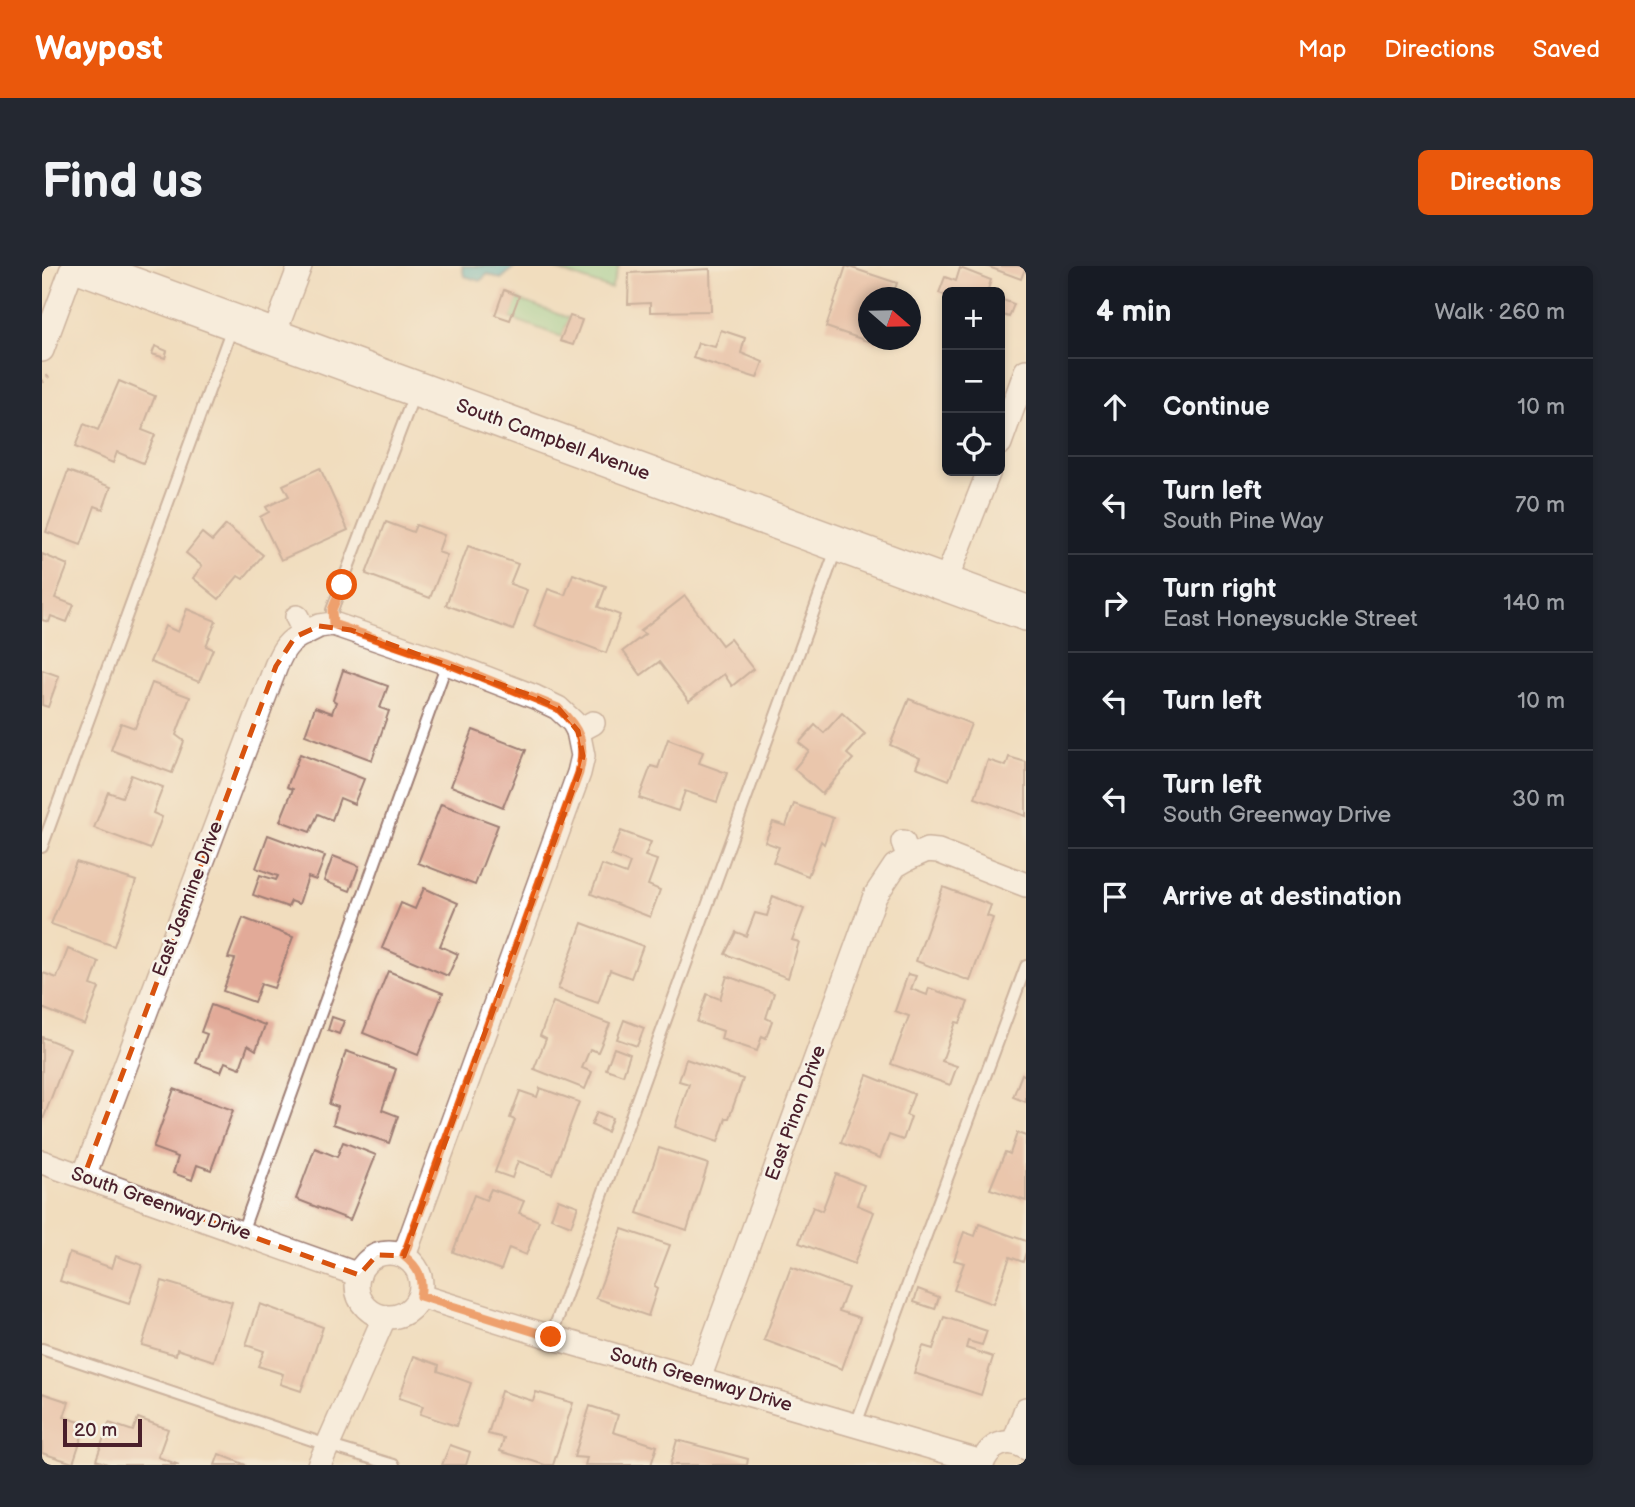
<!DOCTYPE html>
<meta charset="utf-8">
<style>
:root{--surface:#171b24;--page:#242831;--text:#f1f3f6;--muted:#9ea1a6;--line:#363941;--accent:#ea580c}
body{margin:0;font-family:"Balsamiq Sans",sans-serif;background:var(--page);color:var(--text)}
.controls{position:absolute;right:21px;top:21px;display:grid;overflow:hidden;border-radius:10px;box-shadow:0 4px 10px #0003}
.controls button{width:63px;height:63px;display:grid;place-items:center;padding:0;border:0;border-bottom:2px solid var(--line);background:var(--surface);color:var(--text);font:35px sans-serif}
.compass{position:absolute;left:816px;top:21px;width:63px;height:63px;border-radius:50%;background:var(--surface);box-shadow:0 4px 10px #0003;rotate:110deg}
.scale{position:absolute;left:21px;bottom:18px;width:79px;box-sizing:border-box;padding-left:7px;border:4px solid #4a1f2b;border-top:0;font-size:19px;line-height:24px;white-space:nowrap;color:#4a1f2b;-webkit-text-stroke:5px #f7f3e8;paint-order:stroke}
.stop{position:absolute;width:21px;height:21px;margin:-16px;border:5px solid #ea580c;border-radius:50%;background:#fff}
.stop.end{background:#ea580c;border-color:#fff;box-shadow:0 2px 7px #0008}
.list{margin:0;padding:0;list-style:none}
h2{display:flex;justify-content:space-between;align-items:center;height:91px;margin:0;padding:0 28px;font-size:30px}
h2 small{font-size:23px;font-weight:400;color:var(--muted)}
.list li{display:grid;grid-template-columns:46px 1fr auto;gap:21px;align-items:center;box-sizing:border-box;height:98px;padding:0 28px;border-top:2px solid var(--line)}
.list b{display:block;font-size:26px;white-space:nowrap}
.list p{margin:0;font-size:23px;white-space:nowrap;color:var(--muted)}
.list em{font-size:23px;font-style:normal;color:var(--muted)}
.icon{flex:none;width:38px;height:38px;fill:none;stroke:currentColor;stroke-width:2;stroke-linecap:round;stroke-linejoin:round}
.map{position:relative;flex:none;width:984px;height:1199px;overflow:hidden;border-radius:10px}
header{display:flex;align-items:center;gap:42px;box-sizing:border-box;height:98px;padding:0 35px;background:var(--accent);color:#fff}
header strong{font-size:33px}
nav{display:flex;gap:38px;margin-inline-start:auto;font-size:24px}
.intro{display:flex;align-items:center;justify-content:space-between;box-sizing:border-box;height:168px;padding:0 42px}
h1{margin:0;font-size:49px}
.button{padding:18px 32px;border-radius:10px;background:var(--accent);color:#fff;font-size:24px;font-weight:700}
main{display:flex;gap:42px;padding:0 42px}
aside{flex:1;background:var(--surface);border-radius:10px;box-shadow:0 4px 10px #0003}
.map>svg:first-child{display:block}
</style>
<header>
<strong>Waypost</strong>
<nav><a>Map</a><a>Directions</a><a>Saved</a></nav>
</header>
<div class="intro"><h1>Find us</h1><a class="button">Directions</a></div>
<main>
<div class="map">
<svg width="984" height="1199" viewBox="0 0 984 1199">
<rect width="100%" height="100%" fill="#f7f3e8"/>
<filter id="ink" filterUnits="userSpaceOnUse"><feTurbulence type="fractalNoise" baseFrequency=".0143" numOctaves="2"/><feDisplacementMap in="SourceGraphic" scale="14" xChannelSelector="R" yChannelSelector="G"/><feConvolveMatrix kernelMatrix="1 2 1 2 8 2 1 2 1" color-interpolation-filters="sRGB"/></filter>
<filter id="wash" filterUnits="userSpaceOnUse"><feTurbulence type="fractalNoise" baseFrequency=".00686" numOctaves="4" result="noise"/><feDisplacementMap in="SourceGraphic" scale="28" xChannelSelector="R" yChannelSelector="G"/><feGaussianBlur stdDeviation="1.57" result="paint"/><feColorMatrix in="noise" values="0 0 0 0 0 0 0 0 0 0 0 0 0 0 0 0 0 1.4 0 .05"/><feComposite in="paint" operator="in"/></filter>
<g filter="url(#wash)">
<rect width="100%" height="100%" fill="#f1ddbe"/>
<g fill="#85d291" stroke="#68785e" stroke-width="2">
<path d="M516 0H577L569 23 515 4Z"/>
<path d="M475 33 527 52 520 71 468 52Z"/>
</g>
<path fill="#49b6c5" stroke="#4a6a78" stroke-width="2" d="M420 0H474L459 13 446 8 438 15 422 10Z"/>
<g id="blocks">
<g fill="#e2aa98">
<path d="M804 0 855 17 850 32H827V74H836L834 78 784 61Z"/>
<path d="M944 0H984L979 13Z"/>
<path d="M918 2 949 14 945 26H905V30L897 27 903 11 914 15Z"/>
<path d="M668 3 669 45 608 46V37L586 38 587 7Z"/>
<path d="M462 24 477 30 468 54 453 49Z"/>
<path d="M958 33 972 38 967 51 958 48Z"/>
<path d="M528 50 540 54 531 79 518 75Z"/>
<path d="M679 64 703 72 699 87 721 96 715 112 651 92 656 77 673 81Z"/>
<path d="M113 80 125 85 123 92 110 88Z"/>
<path d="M77 115 113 130 100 164 113 169 101 197 75 186 71 197 33 181 42 158 56 164Z"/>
<path d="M278 202 306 264 239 294 218 251 227 246 224 241 247 230 241 219Z"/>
<path d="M26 205 69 221 61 243 53 240 39 279 4 266Z"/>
<path d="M344 256 371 266 374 259 402 269 396 286 405 289 388 332 324 308Z"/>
<path d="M184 259 221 289 201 313 196 310 177 333 151 312 160 300 144 287 160 267 170 275Z"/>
<path d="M426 280 476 298 468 318 485 324 471 364 404 339Z"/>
<path d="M0 288 26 299 13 332 32 339 25 356 9 350 7 356 0 354Z"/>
<path d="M531 308 564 320 556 341 578 349 564 387 492 360 506 323 523 329Z"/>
<path d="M643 330 680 379 688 373 711 403 690 420 682 408 647 435 617 396 599 409 581 385 603 368 598 365Z"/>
<path d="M145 343 174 355 164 380 171 383 157 416 108 396 123 360 136 366Z"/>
<path d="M0 404 17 410 6 441 0 439Z"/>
<path d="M301 404 346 420 338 442 347 445 330 494 263 469 273 441 290 447 294 436 291 434Z"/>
<path d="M110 417 148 431 134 469 142 475 130 507 69 484 79 457 93 462Z"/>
<path d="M867 433 929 458 907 514 874 501 878 492 848 479Z"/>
<path d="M800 447 823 468 805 488 811 493 780 528 752 503 767 485 757 477 773 459 782 467Z"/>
<path d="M431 464 484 484 461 541 409 520Z"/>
<path d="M626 473 661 486 657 497 685 507 675 536 643 525 636 545 597 532 609 500 616 502Z"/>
<path d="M258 488 322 513 312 538 298 532 290 554 276 548 268 566 238 555 251 523 245 521Z"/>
<path d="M967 491 984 496V550L933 532 946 494 964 500Z"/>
<path d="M89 509 121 521 111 547 120 551 108 583 52 562 66 526 80 531Z"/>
<path d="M399 538 456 559 433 619 376 597Z"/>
<path d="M752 538 791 552 782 578 779 575 766 610 731 596 737 581 723 576 731 556 744 560Z"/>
<path d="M579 565 609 576 603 590 615 594 606 619 618 624 608 651 549 628 560 599 584 608 588 597 569 589Z"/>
<path d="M226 569 283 590 274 614 266 611 257 638 249 635 246 641 211 629 218 609 234 614 236 610 214 602Z"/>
<path d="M291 590 317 600 308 625 282 615Z"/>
<path d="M34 596 94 615 72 680 9 658Z"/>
<path d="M901 621 949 639 945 650 951 652 928 715 874 695Z"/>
<path d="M382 622 416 637 398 680 416 688 406 710 340 682 359 637 373 643Z"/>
<path d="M731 630 762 643 750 674 757 676 746 712 683 688 694 666 704 670 713 647 725 650Z"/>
<path d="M201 652 251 671 232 722 219 718 212 736 181 725 193 693 186 692Z"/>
<path d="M540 657 601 680 589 712 568 704 556 737 516 723Z"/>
<path d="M26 683 57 696 49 719 57 722 43 759 0 742 1 707 15 712Z"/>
<path d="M346 705 401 727 376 789 321 767Z"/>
<path d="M866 708 874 710 869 723 885 729 887 722 926 736 918 757 914 756 900 795 915 800 908 819 849 798 867 750 853 745Z"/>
<path d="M685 710 732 727 724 752 730 755 724 772 720 770 715 785 679 773 681 765 655 756 665 728 678 733Z"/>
<path d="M511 736 568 758 556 786 548 783 540 802 550 806 543 823 492 803 504 773 498 770Z"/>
<path d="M169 739 223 759 214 784 206 779 198 802 183 796 179 806 154 797 165 768 159 766Z"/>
<path d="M290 751 302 755 297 768 286 764Z"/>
<path d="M582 754 602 762 595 780 575 773Z"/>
<path d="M0 771 28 782 0 856Z"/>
<path d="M572 782 588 788 581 809 564 803Z"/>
<path d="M304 785 354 803 340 844 356 850 347 877 291 858 296 841 287 838Z"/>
<path d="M644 793 701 813 687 852H684L676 876 633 861 647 818 637 815Z"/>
<path d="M980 808 984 810V836L971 831Z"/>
<path d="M825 809 872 828 864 849 869 851 861 874 847 869 838 892 799 877Z"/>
<path d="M498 822 537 836 510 908 476 895 470 912 453 906 473 854 468 852 478 825 495 831Z"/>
<path d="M132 823 191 844 169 904 155 899 150 914 131 907 136 891 111 882Z"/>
<path d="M555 846 570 852 565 866 549 859Z"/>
<path d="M975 867 984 870V935L948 923 963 886 968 888Z"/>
<path d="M301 876 334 889 308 954 254 933 273 882 295 891Z"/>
<path d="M617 882 666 898 645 964 595 947Z"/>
<path d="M794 908 822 919 815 939 832 946 812 998 757 977 771 941 780 945Z"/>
<path d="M449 923 482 935 477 947 497 955 484 989 467 982 459 1004 411 986 432 929 444 934Z"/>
<path d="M516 933 536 940 529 960 509 952Z"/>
<path d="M937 958 984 975V986L981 996 968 991 951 1038 912 1024 922 997 912 994 922 966 933 970Z"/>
<path d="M580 963 628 979 612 1021 615 1023 606 1050 554 1032Z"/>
<path d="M27 987 70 1002 74 990 100 999 87 1038 18 1015Z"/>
<path d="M749 1001 806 1022 797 1045 818 1052 800 1103 722 1074Z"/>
<path d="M120 1015 190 1036 172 1095 135 1083 134 1089 100 1079Z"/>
<path d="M876 1023 897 1031 893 1043 872 1036Z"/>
<path d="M218 1038 281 1061 259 1125 238 1118 241 1108 216 1100 222 1085 204 1079Z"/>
<path d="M902 1051 945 1065 940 1079 926 1075 924 1082 951 1091 939 1129 872 1107 881 1080 891 1083Z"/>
<path d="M372 1090 397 1099 396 1105 429 1117 414 1160 378 1148 381 1140 357 1132Z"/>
<path d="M459 1125 491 1135 494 1126 531 1137 511 1199H503L458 1185 462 1172 446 1168Z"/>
<path d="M0 1127 27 1136 22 1151 44 1158 31 1197 0 1187Z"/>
<path d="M548 1140 576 1149 571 1166 615 1180 609 1199H543L545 1192 532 1191Z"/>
<path d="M96 1152 126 1163 116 1191 137 1199H68L54 1194 67 1157 91 1165Z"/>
<path d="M635 1174 706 1193 705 1199H628Z"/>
<path d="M408 1179 428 1186 424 1199H400Z"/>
<path d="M177 1188 204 1199H173Z"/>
</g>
</g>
</g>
<g filter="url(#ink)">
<use href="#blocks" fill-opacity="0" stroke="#9e7e74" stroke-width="2"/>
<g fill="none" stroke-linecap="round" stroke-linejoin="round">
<defs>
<g id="service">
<path d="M291 358 290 344 373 126"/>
<path d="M0 581 191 59"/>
<path d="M200 966 405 397"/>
<path d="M509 1071 795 281"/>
<path d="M0 1083 285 1179 352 1199"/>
<path d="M814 1158 984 700"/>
</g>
<g id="minor">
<path d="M231 71 258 0"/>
<path d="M0 84 31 0"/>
<path d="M958 177 984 105"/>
<path d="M903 317 947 205"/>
<path d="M255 351 263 367 277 360 291 358 405 397 493 431 516 442 531 456 536 465"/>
<path d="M861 576 867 592 885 584 896 585 984 619"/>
<path d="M0 896 317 1009"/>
<path d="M42 910 234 400C240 385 246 374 263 367"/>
<circle cx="347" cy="1019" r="32"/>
<path d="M362 990 537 507 541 490 536 465 551 457"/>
<path d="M378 1030 509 1071 940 1196"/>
<path d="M657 1113 833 630 853 600 867 592"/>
<path d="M972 1176 984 1143"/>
<path d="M277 1199 342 1052"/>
<path d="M940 1199C946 1179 966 1170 984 1182"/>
</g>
<path id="primary" d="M39 0 984 347"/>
</defs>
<use href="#service" stroke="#9e7e74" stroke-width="14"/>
<use href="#minor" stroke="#9e7e74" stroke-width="26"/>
<use href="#primary" stroke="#9e7e74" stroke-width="38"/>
<path stroke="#9e7e74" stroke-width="4.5" stroke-dasharray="2 5" stroke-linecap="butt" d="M0 116 9 107"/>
<use href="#service" stroke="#fff" stroke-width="10"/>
<use href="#minor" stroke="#fff" stroke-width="23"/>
<use href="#primary" stroke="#fff" stroke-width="35"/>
</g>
</g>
<g fill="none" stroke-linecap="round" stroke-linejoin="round" filter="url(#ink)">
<path stroke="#ea580c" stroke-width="9" d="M300 319 290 344 291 358 405 397 516 442C539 463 544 477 537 507L362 990C376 1001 382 1012 378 1030L509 1071"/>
</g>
<path d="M0 0H984V1199H0ZM277 360 309 364 493 431 516 442 536 465 541 490 537 507 362 990 335 989 317 1009 42 910 234 400 253 371Z" fill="#f1ddbe" fill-opacity=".55" fill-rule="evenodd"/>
<path fill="none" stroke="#d8530f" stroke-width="5" stroke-dasharray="14 9" stroke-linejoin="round" d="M277 360 309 364 493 431 516 442 536 465 541 490 537 507 362 990 335 989 317 1009 42 910 234 400 253 371Z"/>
<g text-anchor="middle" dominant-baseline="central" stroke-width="5" stroke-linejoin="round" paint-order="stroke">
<g font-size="19" fill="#4a1f2b" stroke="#f7f3e8">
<text transform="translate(511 174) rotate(20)">South Campbell Avenue</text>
<text transform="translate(146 633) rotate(-69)">East Jasmine Drive</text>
<text transform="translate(754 847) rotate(-70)">East Pinon Drive</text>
<text transform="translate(119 938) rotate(19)">South Greenway Drive</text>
<text transform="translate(659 1114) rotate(16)">South Greenway Drive</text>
</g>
</g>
</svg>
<div class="controls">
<button>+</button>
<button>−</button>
<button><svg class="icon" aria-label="locate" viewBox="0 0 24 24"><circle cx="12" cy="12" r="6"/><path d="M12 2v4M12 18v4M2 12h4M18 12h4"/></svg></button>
</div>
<svg class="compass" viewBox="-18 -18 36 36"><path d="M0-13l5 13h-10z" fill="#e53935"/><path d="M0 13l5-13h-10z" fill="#9ea1a6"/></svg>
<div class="scale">20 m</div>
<div class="stop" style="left:300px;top:319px"></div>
<div class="stop end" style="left:509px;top:1071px"></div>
</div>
<aside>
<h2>4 min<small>Walk · 260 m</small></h2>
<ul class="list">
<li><svg class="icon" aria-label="ahead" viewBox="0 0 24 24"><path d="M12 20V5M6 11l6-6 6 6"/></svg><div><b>Continue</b></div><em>10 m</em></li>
<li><svg class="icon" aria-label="left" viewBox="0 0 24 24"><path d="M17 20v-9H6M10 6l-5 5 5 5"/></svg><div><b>Turn left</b><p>South Pine Way</p></div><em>70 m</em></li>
<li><svg class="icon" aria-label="right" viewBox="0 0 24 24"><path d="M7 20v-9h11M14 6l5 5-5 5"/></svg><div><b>Turn right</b><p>East Honeysuckle Street</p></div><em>140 m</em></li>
<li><svg class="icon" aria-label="left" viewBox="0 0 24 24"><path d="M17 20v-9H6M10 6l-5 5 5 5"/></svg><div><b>Turn left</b></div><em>10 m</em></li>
<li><svg class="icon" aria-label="left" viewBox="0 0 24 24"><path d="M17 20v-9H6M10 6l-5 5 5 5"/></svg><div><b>Turn left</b><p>South Greenway Drive</p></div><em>30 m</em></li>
<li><svg class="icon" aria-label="arrive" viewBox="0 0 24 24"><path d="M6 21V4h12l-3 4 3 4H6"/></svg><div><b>Arrive at destination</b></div></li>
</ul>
</aside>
</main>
